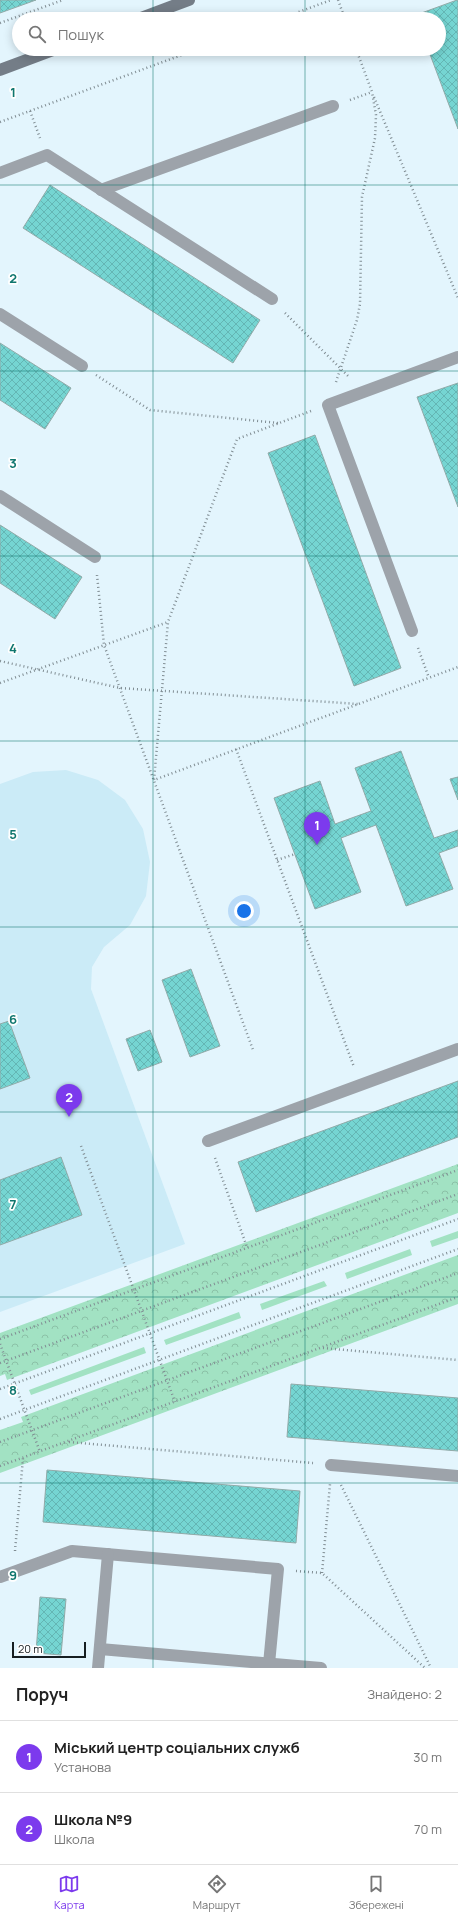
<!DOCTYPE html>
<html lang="uk">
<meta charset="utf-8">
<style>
:root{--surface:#fff;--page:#f2f2f2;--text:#222;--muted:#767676;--line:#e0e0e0;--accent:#7c3aed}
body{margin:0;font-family:Manrope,sans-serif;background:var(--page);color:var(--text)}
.scale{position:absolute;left:12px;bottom:10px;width:74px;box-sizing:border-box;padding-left:4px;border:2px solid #161e21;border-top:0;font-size:11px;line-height:14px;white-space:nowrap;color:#161e21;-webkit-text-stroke:3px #fff;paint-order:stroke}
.you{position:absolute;left:244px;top:911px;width:14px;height:14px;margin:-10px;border:3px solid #fff;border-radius:50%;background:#1a73e8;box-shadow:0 0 0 6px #1a73e833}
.badge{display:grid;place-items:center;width:26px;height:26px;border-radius:50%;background:var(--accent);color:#fff;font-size:13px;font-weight:700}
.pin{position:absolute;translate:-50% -33px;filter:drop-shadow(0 1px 2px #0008)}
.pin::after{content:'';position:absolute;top:21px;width:14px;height:12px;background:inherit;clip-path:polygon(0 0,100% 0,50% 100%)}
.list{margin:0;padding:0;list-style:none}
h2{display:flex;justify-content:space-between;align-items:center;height:52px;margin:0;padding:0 16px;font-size:17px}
h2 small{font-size:13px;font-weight:400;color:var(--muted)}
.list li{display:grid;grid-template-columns:26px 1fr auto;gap:12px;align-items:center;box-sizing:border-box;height:72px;padding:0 16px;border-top:1px solid var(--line)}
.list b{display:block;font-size:15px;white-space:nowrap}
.list p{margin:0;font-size:13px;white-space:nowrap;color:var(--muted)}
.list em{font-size:13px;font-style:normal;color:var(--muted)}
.icon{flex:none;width:22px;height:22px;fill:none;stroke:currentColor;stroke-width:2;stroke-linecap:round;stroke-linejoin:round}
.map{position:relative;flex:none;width:458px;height:1668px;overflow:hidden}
.search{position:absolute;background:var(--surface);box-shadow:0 2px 10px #0003;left:12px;right:12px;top:12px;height:44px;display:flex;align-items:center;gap:10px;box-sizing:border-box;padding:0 14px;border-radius:22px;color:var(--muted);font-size:15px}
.sheet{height:196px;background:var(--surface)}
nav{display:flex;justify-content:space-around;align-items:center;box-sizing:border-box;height:56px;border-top:1px solid var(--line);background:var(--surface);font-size:11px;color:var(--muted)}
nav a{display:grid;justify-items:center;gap:2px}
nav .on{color:var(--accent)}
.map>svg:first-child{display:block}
</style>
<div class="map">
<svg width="458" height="1668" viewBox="0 0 458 1668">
<defs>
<pattern id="park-crowns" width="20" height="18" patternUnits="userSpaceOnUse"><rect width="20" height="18" fill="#a2e2c3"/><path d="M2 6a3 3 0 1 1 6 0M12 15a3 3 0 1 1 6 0" fill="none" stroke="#8bc1a7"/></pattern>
<pattern id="building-cross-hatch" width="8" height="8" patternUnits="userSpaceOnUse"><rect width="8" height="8" fill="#75d5d2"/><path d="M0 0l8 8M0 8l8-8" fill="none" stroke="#64b6b4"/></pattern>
</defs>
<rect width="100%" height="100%" fill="#e3f5fd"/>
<path fill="#cbebf7" d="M66 770 98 780 125 800 143 829 150 862 146 896 130 925 104 947 92 967 91 989 185 1244 0 1312V784L33 772Z"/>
<g fill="#a2e2c3">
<path d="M458 1231V1238L432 1247 430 1241Z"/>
<path d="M410 1249 412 1255 347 1279 345 1273Z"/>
<path d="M324 1281 327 1286 262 1310 260 1304Z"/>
<path d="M239 1312 241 1318 166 1345 164 1340Z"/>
<path d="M144 1347 146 1353 31 1395 29 1390Z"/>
</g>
<g fill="url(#park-crowns)">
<path d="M458 1164V1213L7 1380 5 1374 0 1376V1333Z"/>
<path d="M458 1255V1304L0 1473V1430L23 1422 21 1417Z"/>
</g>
<g fill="url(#building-cross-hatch)" stroke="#91aaa8">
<path d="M0 0H36L0 13Z"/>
<path d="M457 0H458V129L428 49H439V19H417L416 15Z"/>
<path d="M50 185 260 320 233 363 23 228Z"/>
<path d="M0 343 71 388 45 429 0 400Z"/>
<path d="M458 383V507L417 397Z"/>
<path d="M315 435 401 668 354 686 268 453Z"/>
<path d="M0 525 82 577 55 619 0 583Z"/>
<path d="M401 751 434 838 458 830V846L439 853 453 889 406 906 376 825 341 838 361 892 315 909 274 798 320 781 335 824 371 811 355 768Z"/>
<path d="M458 777V800L450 779Z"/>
<path d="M191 969 220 1046 190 1057 162 980Z"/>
<path d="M9 1021 30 1078 0 1089V1024Z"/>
<path d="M150 1030 162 1062 138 1071 126 1039Z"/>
<path d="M458 1081V1137L256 1212 238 1162Z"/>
<path d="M61 1157 82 1215 0 1245V1180Z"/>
<path d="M291 1384 458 1398V1451L287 1437Z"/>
<path d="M47 1470 300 1491 296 1543 43 1522Z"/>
<path d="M40 1597 66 1599 61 1655 36 1653Z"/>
</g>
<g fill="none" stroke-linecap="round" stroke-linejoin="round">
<g stroke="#808d93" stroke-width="2.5" stroke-dasharray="1 3" stroke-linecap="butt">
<path d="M338 0 345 19"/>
<path d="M280 19 331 0"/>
<path d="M0 23 63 0"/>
<path d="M356 49 372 92"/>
<path d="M374 97 458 298"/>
<path d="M350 100 372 92"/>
<path d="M30 111 40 138"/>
<path d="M0 122 198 49"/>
<path d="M285 313 349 377"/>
<path d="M96 375 150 410 278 423"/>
<path d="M336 382 357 320 360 304 362 197 375 138 376 115 372 92"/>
<path d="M311 411 237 439 168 622 154 780 458 667"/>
<path d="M97 575 104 645 253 1050"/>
<path d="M418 648 429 678"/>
<path d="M0 661 120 688 358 704"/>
<path d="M0 683 168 622"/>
<path d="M236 749 354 1067"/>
<path d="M277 860 295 854"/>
<path d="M81 1146 175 1402"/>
<path d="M215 1158 247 1247"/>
<path d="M0 1339 458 1170"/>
<path d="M0 1344 40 1452"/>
<path d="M323 1348 458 1360"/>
<path d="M0 1363 458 1194"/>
<path d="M0 1389 458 1219"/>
<path d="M0 1419 458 1249"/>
<path d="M0 1442 458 1273"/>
<path d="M69 1442 313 1463"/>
<path d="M0 1466 458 1297"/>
<path d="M341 1485 431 1668"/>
<path d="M15 1551 23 1458"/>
<path d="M296 1571 322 1573 425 1668"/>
<path d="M322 1573 330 1484"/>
</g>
<g stroke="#9da3aa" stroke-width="12">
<path d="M0 173 47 155 272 299"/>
<path d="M101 190 333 106"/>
<path d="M0 314 82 366"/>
<path d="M0 496 95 557"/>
<path d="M412 631 328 405 458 357"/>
<path d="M208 1141 458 1049"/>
<path d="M331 1465 458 1476"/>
<path d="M0 1577 72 1551 278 1569 269 1664"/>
<path d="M100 1649 321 1668"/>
<path d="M98 1668 108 1554"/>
</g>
<g stroke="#747d87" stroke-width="12">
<path d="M138 19 189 0"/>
<path d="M0 70 56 49"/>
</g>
</g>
<path fill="none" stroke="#0f766e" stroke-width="1" stroke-opacity="0.55" d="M153 0V19M305 0V19M153 49V1668M305 49V1668M0 185H458M0 371H458M0 556H458M0 741H458M0 927H458M0 1112H458M0 1297H458M0 1483H458"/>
<g font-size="13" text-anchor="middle" font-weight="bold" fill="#0f766e" stroke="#fff" stroke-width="3.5" stroke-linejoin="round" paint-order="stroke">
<text x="13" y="97">1</text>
<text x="13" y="283">2</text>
<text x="13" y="468">3</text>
<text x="13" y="653">4</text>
<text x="13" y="839">5</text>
<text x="13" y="1024">6</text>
<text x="13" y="1209">7</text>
<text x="13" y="1395">8</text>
<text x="13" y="1580">9</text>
</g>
</svg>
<div class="scale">20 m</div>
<div class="you"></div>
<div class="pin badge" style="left:317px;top:845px">1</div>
<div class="pin badge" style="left:69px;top:1117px">2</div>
<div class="search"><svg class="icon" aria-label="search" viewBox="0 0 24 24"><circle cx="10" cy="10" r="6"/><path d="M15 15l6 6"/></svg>Пошук</div>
</div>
<section class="sheet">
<h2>Поруч<small>Знайдено: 2</small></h2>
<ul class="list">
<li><span class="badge">1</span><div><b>Міський центр соціальних служб</b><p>Установа</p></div><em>30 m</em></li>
<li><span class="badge">2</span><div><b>Школа №9</b><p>Школа</p></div><em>70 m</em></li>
</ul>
</section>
<nav>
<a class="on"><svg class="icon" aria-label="map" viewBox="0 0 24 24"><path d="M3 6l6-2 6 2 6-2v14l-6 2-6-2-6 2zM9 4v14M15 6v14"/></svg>Карта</a>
<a><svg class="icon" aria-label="directions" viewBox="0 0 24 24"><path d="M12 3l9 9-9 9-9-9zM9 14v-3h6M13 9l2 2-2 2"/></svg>Маршрут</a>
<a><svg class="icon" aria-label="saved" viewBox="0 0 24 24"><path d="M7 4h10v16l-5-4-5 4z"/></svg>Збережені</a>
</nav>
